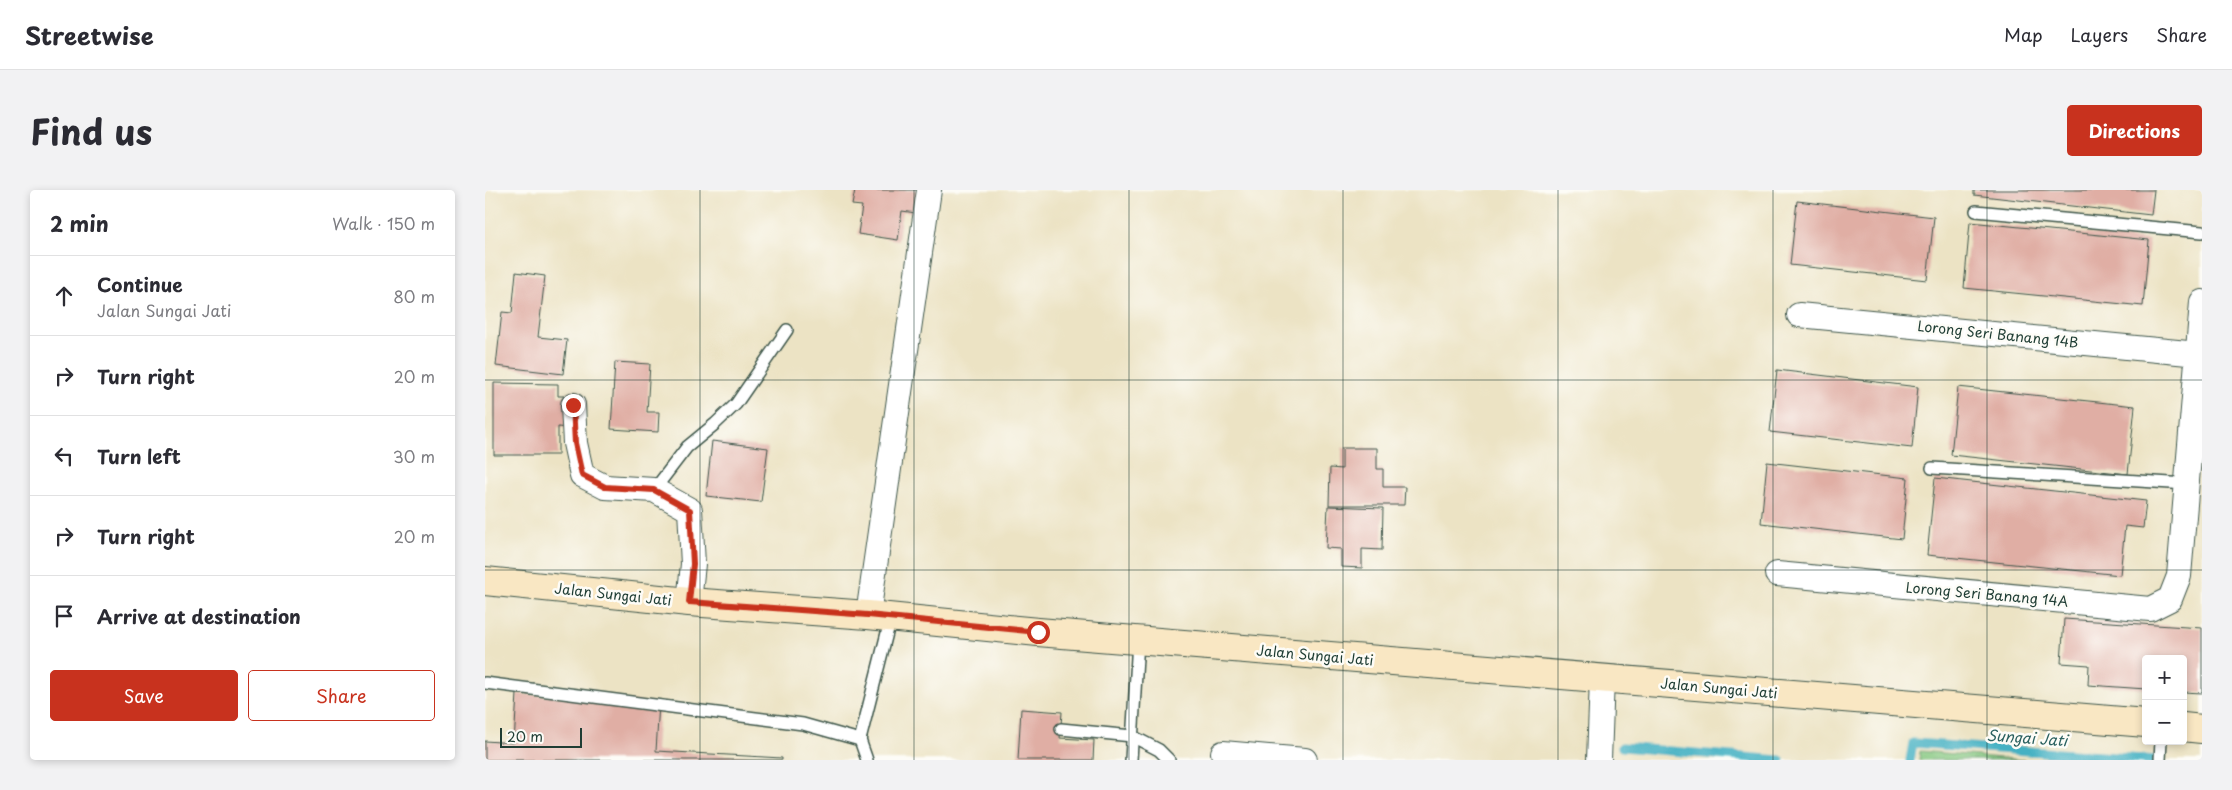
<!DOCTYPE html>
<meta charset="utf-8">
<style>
:root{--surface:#fff;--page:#f2f2f3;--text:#2b2b33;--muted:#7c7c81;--line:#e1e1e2;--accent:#c8321e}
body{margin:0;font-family:"Playpen Sans",sans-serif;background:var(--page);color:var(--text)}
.controls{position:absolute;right:15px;bottom:15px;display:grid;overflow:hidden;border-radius:5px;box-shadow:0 2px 8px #0003}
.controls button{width:45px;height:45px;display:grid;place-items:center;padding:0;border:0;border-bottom:1px solid var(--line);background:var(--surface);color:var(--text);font:25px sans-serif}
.scale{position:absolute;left:15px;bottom:12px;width:82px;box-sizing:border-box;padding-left:5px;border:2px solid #1f3d34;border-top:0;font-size:14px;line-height:18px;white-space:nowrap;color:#1f3d34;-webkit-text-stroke:4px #fdfcf7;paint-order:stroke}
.stop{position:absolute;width:15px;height:15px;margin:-11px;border:4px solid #c8321e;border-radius:50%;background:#fff}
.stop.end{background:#c8321e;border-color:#fff;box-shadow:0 1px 5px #0008}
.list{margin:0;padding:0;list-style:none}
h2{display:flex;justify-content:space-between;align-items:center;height:65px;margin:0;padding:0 20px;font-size:21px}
h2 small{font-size:16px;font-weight:400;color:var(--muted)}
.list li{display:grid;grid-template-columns:32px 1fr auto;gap:15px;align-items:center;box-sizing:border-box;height:80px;padding:0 20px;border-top:1px solid var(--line)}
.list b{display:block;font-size:19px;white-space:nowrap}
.list p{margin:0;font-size:16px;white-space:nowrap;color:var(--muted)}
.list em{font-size:16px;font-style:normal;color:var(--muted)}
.actions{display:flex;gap:10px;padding:15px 20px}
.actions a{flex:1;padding:11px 0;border:1px solid var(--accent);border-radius:5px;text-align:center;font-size:18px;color:var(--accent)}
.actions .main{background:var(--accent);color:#fff}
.icon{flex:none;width:28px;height:28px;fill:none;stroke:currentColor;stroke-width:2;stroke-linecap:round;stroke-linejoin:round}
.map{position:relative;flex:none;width:1717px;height:570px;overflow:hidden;border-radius:5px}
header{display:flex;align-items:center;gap:30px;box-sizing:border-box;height:70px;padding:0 25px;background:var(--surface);border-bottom:1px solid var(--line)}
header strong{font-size:24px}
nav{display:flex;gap:28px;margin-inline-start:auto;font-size:18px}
.intro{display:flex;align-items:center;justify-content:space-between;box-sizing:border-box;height:120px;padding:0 30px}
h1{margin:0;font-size:35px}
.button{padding:12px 22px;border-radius:5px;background:var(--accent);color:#fff;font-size:18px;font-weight:700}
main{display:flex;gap:30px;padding:0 30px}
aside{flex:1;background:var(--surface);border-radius:5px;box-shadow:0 2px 8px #0003}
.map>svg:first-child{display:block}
</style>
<header>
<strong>Streetwise</strong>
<nav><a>Map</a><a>Layers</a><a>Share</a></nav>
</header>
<div class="intro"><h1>Find us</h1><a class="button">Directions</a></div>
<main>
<aside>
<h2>2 min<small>Walk · 150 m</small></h2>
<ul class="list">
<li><svg class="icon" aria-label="ahead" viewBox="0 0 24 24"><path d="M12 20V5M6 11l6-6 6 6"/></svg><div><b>Continue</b><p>Jalan Sungai Jati</p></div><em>80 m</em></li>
<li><svg class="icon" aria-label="right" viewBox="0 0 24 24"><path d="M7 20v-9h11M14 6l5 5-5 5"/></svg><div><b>Turn right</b></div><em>20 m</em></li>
<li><svg class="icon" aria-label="left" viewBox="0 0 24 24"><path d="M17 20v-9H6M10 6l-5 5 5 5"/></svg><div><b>Turn left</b></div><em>30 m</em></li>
<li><svg class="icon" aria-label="right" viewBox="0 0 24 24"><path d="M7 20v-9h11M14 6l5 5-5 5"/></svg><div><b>Turn right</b></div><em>20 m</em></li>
<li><svg class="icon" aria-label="arrive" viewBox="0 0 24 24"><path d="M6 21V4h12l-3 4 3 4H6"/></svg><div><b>Arrive at destination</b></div></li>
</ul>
<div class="actions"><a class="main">Save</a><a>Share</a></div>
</aside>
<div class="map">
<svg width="1717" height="570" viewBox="0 0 1717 570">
<rect width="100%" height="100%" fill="#fdfcf7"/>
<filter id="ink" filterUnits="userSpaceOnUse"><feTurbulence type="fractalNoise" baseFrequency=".02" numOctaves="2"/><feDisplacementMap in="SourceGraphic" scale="10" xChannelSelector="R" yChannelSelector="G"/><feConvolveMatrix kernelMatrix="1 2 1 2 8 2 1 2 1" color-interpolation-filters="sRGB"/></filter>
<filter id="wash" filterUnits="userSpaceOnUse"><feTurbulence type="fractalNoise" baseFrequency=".0096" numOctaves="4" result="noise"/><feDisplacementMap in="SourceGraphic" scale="20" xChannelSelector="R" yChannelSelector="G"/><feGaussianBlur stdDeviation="1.12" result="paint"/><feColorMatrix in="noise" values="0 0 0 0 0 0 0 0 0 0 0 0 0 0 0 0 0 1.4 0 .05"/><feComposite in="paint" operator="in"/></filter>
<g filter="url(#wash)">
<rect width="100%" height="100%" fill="#ece3c4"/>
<path fill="#85c780" stroke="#52825a" d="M1435 561 1540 570H1434Z"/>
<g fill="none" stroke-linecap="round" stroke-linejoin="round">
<g stroke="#45b1c3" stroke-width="9">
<path d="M1137 557 1295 570"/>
<path d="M1425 570 1428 553 1673 570"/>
</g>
</g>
<g id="blocks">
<g fill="#e0aea4">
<path d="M370 0H434L431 23 417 21 413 50 373 44 377 16 367 15Z"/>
<path d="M1489 0H1669L1666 25 1489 5Z"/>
<path d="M1312 11 1449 27 1442 90 1305 75Z"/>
<path d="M1485 32 1664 50 1658 116 1479 98Z"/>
<path d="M31 82 60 86 53 147 82 150 78 184 11 176 17 122 27 123Z"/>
<path d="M130 172 165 174 162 222H174L173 242 126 239Z"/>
<path d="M1292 180 1433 197 1427 258 1285 242Z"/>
<path d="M9 193 73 194V206H82V238L73 237V265H9Z"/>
<path d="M1473 197 1650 216 1643 284 1466 265Z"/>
<path d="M227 251 283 258 276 312 221 306Z"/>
<path d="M857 258H892V279H898V297H920L919 315H844L845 278 857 279Z"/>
<path d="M1282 272 1423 288 1417 349 1276 333Z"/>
<path d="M1450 288 1661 311 1658 338 1640 336 1635 385 1442 365Z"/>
<path d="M843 316 898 318 897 360 877 359V378L856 377V359L841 358Z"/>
<path d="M1579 429 1717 438V503L1698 502V469H1661V499L1603 495 1604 475 1576 473Z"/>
<path d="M32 504 174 513 171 561 297 568V570H0V551L29 553Z"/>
<path d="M536 519 577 522 575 548 609 550 608 570H533Z"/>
</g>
</g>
</g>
<g filter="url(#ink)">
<use href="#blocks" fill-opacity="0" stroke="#3e564a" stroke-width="1"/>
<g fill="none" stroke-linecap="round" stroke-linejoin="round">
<defs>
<g id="lane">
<path d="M1491 21 1717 42"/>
<path d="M1447 278 1702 294"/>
<path d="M169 300 202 257 230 234 251 214 302 140"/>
<path d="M0 493 318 534 375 550 382 570"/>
<path d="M576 539 647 546 674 560 684 570"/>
<path d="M375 550 406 427"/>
<path d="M646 570 653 450"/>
<path d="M1675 570 1676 551"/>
</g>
<g id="street">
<path d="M1314 125 1713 164"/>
<path d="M88 215 90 253 97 285 120 297 169 300 205 320 208 374 204 412"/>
<path d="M1292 384 1665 419 1685 409 1694 386 1717 112"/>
<path d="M383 425 444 0"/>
<path d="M738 563 820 570"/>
<path d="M1114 570 1117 488"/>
</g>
<g id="secondary">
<path d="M0 391 204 412 383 425 553 442 1661 533"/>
<path d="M1698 537 1717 539"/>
</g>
</defs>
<use href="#lane" stroke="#3e564a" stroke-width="14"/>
<use href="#street" stroke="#3e564a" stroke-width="26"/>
<use href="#secondary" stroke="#3e564a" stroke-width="30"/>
<use href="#lane" stroke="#fff" stroke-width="11"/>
<use href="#street" stroke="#fff" stroke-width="24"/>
<use href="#secondary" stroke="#f9e7c3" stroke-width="28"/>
</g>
</g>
<g fill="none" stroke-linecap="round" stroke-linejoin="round" filter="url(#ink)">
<path stroke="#c8321e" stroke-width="6" d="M88 215 90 253 97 285 120 297 169 300 205 320 208 374 204 412 383 425 553 442"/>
</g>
<path fill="none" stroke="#1f3d34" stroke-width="1" stroke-opacity="0.55" d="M215 0V570M429 0V570M644 0V570M858 0V570M1073 0V570M1288 0V570M1502 0V570M0 190H1717M0 380H1717"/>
<g text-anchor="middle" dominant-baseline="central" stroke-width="5" stroke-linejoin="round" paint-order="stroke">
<g font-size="14" fill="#1f3d34" stroke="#fdfcf7">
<text transform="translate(1513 144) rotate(6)">Lorong Seri Banang 14B</text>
<text transform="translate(128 404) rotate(6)">Jalan Sungai Jati</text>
<text transform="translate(1502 404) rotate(5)">Lorong Seri Banang 14A</text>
<text transform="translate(830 465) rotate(5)">Jalan Sungai Jati</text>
<text transform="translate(1234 498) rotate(5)">Jalan Sungai Jati</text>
</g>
<g font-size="15" font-style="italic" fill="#2a605f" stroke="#fdfcf7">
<text transform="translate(1542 547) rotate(4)">Sungai Jati</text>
</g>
</g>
</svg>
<div class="controls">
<button>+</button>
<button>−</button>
</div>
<div class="scale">20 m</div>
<div class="stop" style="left:553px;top:442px"></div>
<div class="stop end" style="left:88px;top:215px"></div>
</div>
</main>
